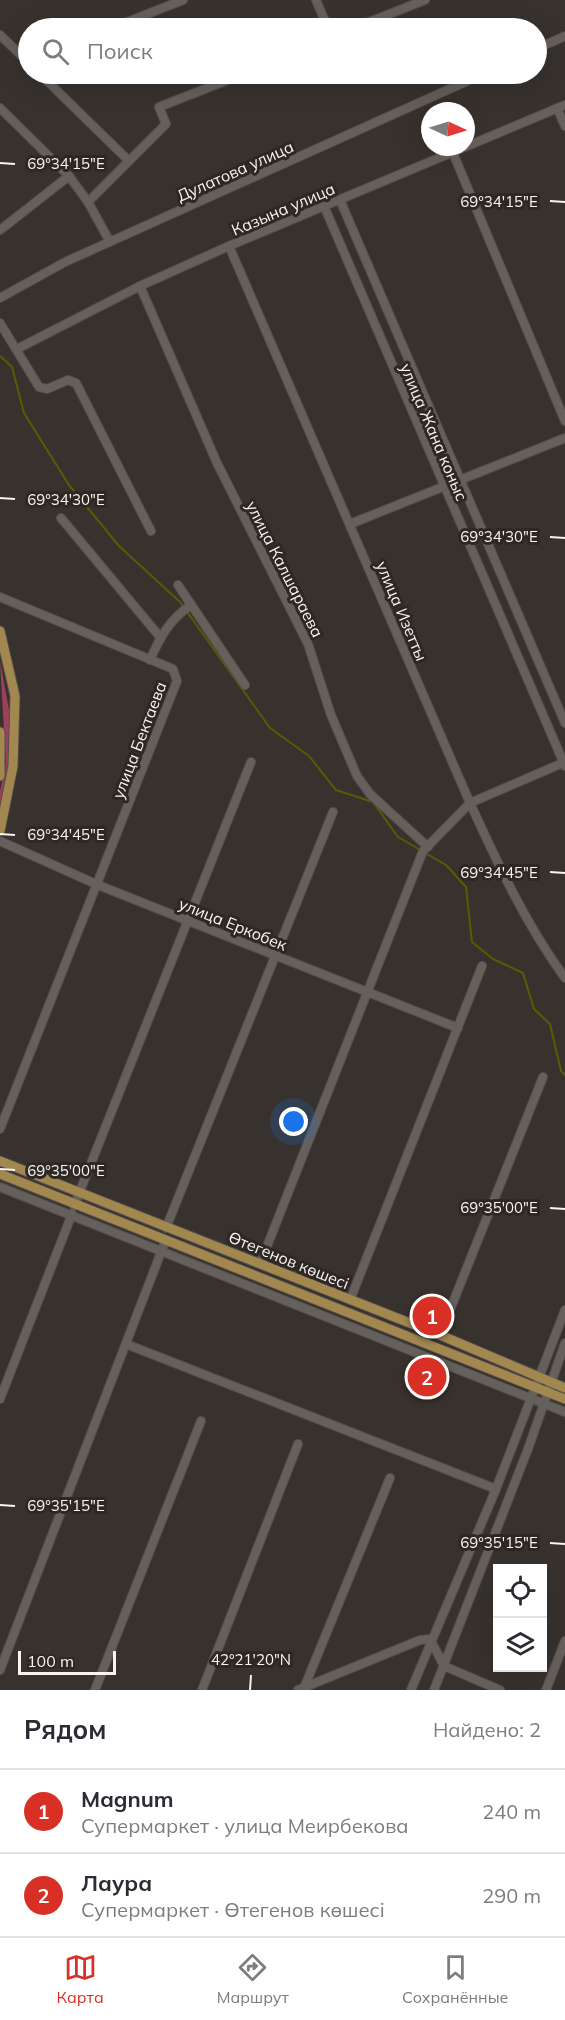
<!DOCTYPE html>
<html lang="ru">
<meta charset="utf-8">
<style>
:root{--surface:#fff;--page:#f7f7f7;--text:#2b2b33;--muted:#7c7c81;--line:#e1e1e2;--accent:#d93025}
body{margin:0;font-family:Mulish,sans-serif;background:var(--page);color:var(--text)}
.controls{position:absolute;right:18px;bottom:18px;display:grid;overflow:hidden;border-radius:0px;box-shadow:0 6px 24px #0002}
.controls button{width:54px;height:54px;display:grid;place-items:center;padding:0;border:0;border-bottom:2px solid var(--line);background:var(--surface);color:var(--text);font:30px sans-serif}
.compass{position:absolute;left:421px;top:102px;width:54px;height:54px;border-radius:50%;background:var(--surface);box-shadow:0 6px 24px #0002;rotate:94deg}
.scale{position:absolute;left:18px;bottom:15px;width:98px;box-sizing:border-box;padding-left:6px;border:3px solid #f8f4f2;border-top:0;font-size:16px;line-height:21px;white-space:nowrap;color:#f8f4f2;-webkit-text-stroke:4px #2e2825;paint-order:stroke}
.you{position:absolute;left:294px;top:1122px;width:21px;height:21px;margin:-15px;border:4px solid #fff;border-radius:50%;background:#1a73e8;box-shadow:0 0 0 9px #1a73e833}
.badge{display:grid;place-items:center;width:39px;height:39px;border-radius:50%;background:var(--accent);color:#fff;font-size:20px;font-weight:700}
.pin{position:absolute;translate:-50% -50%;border:3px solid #fff;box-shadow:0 2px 6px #0006}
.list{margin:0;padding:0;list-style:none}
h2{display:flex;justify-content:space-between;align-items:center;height:78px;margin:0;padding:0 24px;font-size:26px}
h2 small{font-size:20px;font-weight:400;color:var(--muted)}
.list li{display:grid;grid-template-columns:39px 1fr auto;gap:18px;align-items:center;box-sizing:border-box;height:84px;padding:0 24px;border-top:2px solid var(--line)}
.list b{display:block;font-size:22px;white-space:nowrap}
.list p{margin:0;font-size:20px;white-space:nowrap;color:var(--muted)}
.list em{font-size:20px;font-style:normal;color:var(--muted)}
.icon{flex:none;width:33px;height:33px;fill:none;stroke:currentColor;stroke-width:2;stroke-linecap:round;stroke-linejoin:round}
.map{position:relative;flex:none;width:565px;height:1690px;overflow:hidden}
.search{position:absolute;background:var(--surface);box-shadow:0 6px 24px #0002;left:18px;right:18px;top:18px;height:66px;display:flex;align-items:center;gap:15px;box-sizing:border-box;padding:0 21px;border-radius:33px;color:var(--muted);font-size:22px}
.sheet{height:246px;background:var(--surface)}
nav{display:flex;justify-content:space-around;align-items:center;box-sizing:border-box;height:84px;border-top:2px solid var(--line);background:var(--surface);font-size:16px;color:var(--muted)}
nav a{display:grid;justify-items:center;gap:3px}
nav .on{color:var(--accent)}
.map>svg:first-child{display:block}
</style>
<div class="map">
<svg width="565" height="1690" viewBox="0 0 565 1690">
<rect width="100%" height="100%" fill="#38322e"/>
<path fill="#9c405d" d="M0 661 10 715 9 766 0 811V791L6 764Z"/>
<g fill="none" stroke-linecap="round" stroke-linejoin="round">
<path stroke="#575c03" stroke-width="2" d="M0 356 12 367 24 413 69 485 119 546 180 602 270 728 309 756 336 790 373 802 398 837 446 865 466 887 472 942 493 959 523 973 534 1009 550 1024 561 1071 565 1075"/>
<defs>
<g id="minor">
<path d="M316 0 328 28"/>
<path d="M112 28 183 0"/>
<path d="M354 28 425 0"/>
<path d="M0 35 28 62"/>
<path d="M536 49 565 36"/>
<path d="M40 74 129 161"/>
<path d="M0 108 69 176 88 202 110 242"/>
<path d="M557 108 565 126"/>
<path d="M453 153 565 421"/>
<path d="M340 200 565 723"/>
<path d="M88 202 166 124 159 107 243 74"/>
<path d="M324 206 565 766"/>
<path d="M0 230 69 176"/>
<path d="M229 246 470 803C498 864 525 923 565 978"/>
<path d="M140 286 217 463 308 644 331 715 357 776 370 794 428 847"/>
<path d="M0 298 65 262 483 74"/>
<path d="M0 323 39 387 47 389 68 380 76 383 151 531"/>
<path d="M17 349 140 286 229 246 565 105"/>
<path d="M61 518 160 637"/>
<path d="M350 524 565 438"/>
<path d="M178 585 245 685"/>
<path d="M0 597 173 669 177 681 0 1129"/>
<path d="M150 660C160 637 170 619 191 605"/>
<path d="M0 841 98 885 458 1028"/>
<path d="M0 1187 565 1412"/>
<path d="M74 1206 251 762"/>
<path d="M166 1228 333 812"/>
<path d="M260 1264 423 851 470 803 565 762"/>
<path d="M350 1300 482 966"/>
<path d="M440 1335 543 1077"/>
<path d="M126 1344 496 1489"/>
<path d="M0 1399 72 1214"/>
<path d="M0 1670 165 1242"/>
<path d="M304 1688 390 1478"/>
<path d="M95 1690 201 1421"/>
<path d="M202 1690 298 1444"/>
<path d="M298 1690 420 1640 430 1639 444 1666 500 1690"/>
<path d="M411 1690 496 1489 565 1310"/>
<path d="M434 1690 528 1449 565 1343"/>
<path d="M546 1690 565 1641"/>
</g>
<g id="major">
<path d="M0 631 15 696 13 766 0 831"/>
<path d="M0 732V776"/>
<path d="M0 1161 440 1335 565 1388"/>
<path d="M0 1174 565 1399"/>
</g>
</defs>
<use href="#minor" stroke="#534e4c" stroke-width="10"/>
<use href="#major" stroke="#534e4c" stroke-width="11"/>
<use href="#minor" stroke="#66605c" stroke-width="8"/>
<use href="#major" stroke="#a2884f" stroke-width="9"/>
</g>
<path fill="none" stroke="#f8f4f2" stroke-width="2" d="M0 163 15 164M550 201 565 202M0 498 15 499M550 537 565 538M0 834 15 835M550 872 565 873M0 1169 15 1170M550 1208 565 1209M0 1505 15 1506M550 1543 565 1544M250 1690 251 1675"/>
<g text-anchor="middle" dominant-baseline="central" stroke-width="6" stroke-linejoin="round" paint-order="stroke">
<g font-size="16" fill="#f8f4f2" stroke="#2e2825">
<text transform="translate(235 171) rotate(-24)">Дулатова улица</text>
<text transform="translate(283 209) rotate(-23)">Казына улица</text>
<text transform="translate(434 432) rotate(67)">улица Жана коныс</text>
<text transform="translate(285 569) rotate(63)">улица Калшараева</text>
<text transform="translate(402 611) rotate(67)">улица Изетты</text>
<text transform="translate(139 740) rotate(-69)">улица Бектаева</text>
<text transform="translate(233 924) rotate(22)">улица Еркобек</text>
<text transform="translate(289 1260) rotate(22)">Өтегенов көшесі</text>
</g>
</g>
<g font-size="15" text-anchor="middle" fill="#f8f4f2" stroke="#2e2825" stroke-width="6" stroke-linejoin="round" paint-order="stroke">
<text x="66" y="169">69°34'15"E</text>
<text x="499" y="207">69°34'15"E</text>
<text x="66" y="505">69°34'30"E</text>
<text x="499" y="542">69°34'30"E</text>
<text x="66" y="840">69°34'45"E</text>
<text x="499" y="878">69°34'45"E</text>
<text x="66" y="1176">69°35'00"E</text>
<text x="499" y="1213">69°35'00"E</text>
<text x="66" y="1511">69°35'15"E</text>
<text x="499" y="1548">69°35'15"E</text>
<text x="251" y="1665">42°21'20"N</text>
</g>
</svg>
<div class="controls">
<button><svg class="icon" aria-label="locate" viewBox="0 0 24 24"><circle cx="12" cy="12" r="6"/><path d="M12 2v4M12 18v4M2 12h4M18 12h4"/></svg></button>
<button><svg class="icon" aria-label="layers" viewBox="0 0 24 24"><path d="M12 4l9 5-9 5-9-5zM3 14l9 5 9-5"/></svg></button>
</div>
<svg class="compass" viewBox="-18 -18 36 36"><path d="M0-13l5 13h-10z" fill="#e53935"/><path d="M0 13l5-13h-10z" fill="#7c7c81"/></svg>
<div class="scale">100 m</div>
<div class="you"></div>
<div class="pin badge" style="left:432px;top:1316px">1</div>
<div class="pin badge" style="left:427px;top:1377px">2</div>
<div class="search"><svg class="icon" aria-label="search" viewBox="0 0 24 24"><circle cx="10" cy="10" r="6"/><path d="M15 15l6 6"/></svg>Поиск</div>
</div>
<section class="sheet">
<h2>Рядом<small>Найдено: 2</small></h2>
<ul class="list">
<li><span class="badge">1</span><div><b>Magnum</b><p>Супермаркет · улица Меирбекова</p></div><em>240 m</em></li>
<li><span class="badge">2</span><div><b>Лаура</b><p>Супермаркет · Өтегенов көшесі</p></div><em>290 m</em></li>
</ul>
</section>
<nav>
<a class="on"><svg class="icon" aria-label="map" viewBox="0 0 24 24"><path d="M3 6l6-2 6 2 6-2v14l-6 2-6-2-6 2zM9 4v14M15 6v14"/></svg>Карта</a>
<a><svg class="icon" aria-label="directions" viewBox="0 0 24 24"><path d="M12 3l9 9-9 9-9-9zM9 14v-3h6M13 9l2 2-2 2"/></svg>Маршрут</a>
<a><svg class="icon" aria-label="saved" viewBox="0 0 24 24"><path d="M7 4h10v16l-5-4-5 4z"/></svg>Сохранённые</a>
</nav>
